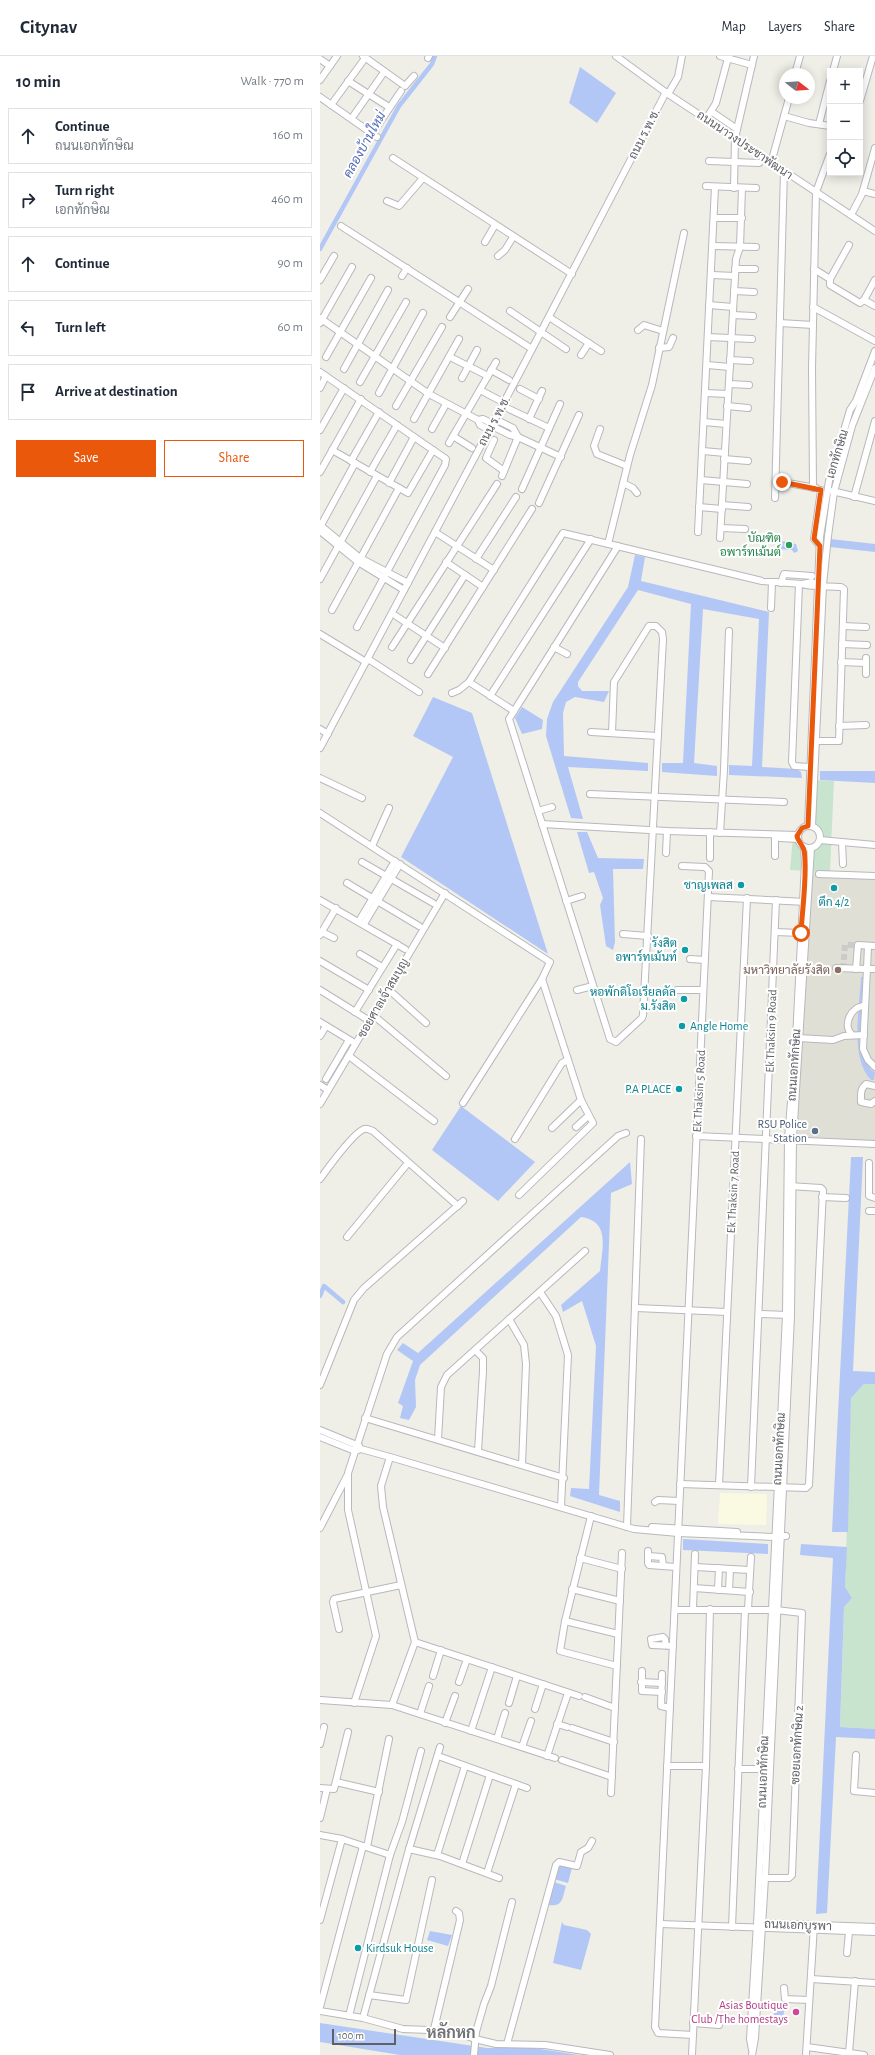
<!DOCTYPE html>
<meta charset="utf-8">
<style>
:root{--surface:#fff;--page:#f6f6f7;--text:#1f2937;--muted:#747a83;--line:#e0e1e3;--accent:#ea580c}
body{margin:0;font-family:"Alegreya Sans",Sarabun,sans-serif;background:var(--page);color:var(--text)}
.controls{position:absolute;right:12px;top:12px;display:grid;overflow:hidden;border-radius:0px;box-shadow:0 2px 10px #0003}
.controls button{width:36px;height:36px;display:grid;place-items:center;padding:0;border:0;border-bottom:1px solid var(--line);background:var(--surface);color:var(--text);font:20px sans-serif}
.compass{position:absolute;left:459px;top:12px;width:36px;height:36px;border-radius:50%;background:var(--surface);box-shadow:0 2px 10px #0003;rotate:107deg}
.scale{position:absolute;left:12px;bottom:10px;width:64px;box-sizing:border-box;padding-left:4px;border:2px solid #5f6166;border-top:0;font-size:11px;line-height:14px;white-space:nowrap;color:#5f6166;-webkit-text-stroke:3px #fff;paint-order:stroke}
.stop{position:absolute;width:12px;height:12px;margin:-9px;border:3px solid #ea580c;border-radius:50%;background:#fff}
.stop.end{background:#ea580c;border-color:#fff;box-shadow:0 1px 4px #0008}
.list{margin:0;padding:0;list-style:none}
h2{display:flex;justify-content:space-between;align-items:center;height:52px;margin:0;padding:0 16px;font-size:17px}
h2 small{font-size:13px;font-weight:400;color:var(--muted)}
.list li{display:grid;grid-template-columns:26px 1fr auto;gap:12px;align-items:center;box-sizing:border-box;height:56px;margin:0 8px 8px;padding:0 8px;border:1px solid var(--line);border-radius:0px}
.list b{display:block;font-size:15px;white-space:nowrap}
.list p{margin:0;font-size:13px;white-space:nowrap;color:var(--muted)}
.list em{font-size:13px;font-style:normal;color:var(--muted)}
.actions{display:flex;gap:8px;padding:12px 16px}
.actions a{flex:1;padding:9px 0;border:1px solid var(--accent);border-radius:0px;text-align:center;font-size:14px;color:var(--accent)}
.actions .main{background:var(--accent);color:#fff}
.icon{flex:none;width:22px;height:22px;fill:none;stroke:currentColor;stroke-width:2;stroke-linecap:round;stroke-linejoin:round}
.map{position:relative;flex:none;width:555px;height:1999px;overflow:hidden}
header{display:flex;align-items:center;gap:24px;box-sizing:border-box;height:56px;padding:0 20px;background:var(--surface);border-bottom:1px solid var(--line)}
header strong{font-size:19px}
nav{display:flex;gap:22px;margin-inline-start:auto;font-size:14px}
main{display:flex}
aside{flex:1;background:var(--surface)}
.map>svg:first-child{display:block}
</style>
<header>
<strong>Citynav</strong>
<nav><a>Map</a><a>Layers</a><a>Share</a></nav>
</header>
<main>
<aside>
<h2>10 min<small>Walk · 770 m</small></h2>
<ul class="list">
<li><svg class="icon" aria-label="ahead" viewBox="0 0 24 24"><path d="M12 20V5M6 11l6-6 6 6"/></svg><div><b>Continue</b><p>ถนนเอกทักษิณ</p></div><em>160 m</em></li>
<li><svg class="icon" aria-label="right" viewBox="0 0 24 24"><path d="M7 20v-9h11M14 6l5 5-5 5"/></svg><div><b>Turn right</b><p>เอกทักษิณ</p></div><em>460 m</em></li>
<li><svg class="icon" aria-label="ahead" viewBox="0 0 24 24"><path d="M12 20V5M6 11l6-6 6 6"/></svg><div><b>Continue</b></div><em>90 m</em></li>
<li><svg class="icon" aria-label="left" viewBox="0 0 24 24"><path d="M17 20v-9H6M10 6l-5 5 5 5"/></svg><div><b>Turn left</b></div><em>60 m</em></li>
<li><svg class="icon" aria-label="arrive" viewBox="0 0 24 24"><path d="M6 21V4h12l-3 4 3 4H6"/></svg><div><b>Arrive at destination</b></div></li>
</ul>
<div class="actions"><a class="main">Save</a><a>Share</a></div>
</aside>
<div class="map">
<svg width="555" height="1999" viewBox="0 0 555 1999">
<rect width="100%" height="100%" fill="#efefe8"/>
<path fill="#fafae2" d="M400 1437 447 1438 446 1469 398 1468Z"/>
<path fill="#dfdfd6" d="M490 815 555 818V1087L478 1083 475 1008Z"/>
<g fill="#c8e4cf">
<path d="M495 724 514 725 510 816 470 814 473 780 492 793 504 779 494 766Z"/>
<path d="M544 1328H555V1673L520 1671 524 1551 532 1542 525 1531 531 1342Z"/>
</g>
<g fill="#b2c7f5">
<path d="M260 11 296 37 277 67 249 47Z"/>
<path d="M511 483 555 488V496L510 491Z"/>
<path d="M462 485 476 488 478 495 474 497 472 494 460 493Z"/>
<path d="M315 499 325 501 321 525 449 556 442 711 477 713 481 716 482 722 409 719V709L432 710 439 563 383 553 374 707 397 710V720L342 716V707H363L371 548 318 534 258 626V630L262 635H289L284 646 255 641 246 646 243 657 244 700 328 707V715L248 711 263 763 251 762 226 680 227 663 233 646 308 531Z"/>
<path d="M113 641 152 657 228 898 81 801 133 701 93 680Z"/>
<path d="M202 651 223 664 222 673 202 678 195 662Z"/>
<path d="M500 715H555V727L500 724Z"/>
<path d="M257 776H267L278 802 324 803 323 813H293L295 886 293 894 286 890 280 849 283 842 274 816 269 817Z"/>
<path d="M541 921H543L539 993 551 1014 555 1016 554 1024H551C529 1001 540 950 541 921Z"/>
<path d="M141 1050 215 1106 178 1145 112 1094Z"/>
<path d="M531 1101H543L533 1315 555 1316V1328H544L531 1342 528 1476H512Z"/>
<path d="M310 1106 312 1128 291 1137 279 1439 300 1445V1456L250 1440 251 1432 269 1433 276 1290 262 1245 243 1256 241 1249 280 1215C282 1193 291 1165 261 1161L100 1309 95 1324 96 1351 89 1364 80 1362 83 1350 78 1347 93 1305 77 1294 83 1287 98 1297Z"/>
<path d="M363 1483 448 1488V1498L363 1494Z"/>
<path d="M481 1488 527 1491 525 1531 532 1542 524 1551 520 1671 555 1673V1683L516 1681 507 1857 496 1858 513 1502 480 1499Z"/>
<path d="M240 1808 252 1812 248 1827 234 1823 237 1810Z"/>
<path d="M234 1826 246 1830C242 1843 243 1851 228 1849Z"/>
<path d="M242 1866 244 1869 267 1874 271 1878 261 1914 233 1907Z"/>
<path d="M110 1875 132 1879 128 1890 107 1884Z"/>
<path d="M454 1954H464L463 1967 454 1966Z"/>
<path d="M0 1967 167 1992H214L259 1999H80L0 1986Z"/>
</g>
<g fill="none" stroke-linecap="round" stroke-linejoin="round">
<g stroke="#b2c7f5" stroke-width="4.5">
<path d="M0 193 79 50 112 8 115 0"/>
<path d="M0 1240 4 1230 23 1246"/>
</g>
<path stroke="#cbccc8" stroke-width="6" stroke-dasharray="6 3" stroke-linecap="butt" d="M523 913 525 889H538"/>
<defs>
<g id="minor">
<path d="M43 0 85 30 94 20"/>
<path d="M296 0 348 38 555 175"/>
<path d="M400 0 432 9"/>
<path d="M108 2 109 0"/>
<path d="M0 3 10 10"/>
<path d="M513 15 517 0"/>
<path d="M475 18 480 0"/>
<path d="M0 24 17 0"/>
<path d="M28 25 69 51"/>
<path d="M348 38 358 21 362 0"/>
<path d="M0 41 57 81"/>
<path d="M540 45 553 0"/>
<path d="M11 49 43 5"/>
<path d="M392 56 417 73"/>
<path d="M34 59 62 19"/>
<path d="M464 60 489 67 510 70"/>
<path d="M386 63 396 47 408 2"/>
<path d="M499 68 510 25"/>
<path d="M56 72 81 35"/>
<path d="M73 102 252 218"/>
<path d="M389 105 439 107"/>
<path d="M451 107 469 42"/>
<path d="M386 130 436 132"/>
<path d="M414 132 415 82 434 0"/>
<path d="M543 135 555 138"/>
<path d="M67 145 79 150 103 122"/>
<path d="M531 159 542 138 555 92"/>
<path d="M394 162H422"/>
<path d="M21 170 212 293"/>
<path d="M165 186 175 169"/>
<path d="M529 189 510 223V229L540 247 544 244 555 224"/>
<path d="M393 190 436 191"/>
<path d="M178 200 185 194 193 181"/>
<path d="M415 213H435"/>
<path d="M494 213 510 223"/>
<path d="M392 219 415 220"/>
<path d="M82 220 87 212"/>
<path d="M0 224 14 200"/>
<path d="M414 235 434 236"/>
<path d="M544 244 555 250"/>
<path d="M389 249 413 251"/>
<path d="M493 251 555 285"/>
<path d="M190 255 246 293"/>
<path d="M413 259 433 260"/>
<path d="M130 261 148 233"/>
<path d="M229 261 281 295"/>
<path d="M0 262 109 338 158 364 163 363 173 368"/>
<path d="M0 267 32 211"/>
<path d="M460 267 493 269"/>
<path d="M318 274 324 269 343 275"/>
<path d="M388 281 432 283"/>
<path d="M339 292 349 291 353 282"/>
<path d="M261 299 269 287"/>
<path d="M6 301 51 222"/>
<path d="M130 301 168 320"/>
<path d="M410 304 430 305"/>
<path d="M387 309 410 311"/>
<path d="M24 313 68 234"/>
<path d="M171 314 189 324"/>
<path d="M0 316 126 403 125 409 37 571"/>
<path d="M142 322 157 294"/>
<path d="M40 326 86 246"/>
<path d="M409 328 429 329"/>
<path d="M0 332 6 320"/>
<path d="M200 333 219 343"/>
<path d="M160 334 179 344"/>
<path d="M59 337 103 257"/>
<path d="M385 337 408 338"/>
<path d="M76 350 122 271"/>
<path d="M407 350 428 352"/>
<path d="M189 353 229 372"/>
<path d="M94 363 139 283"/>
<path d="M209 363 222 335"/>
<path d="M158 364 160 369 170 374"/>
<path d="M384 366 406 368"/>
<path d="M172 370 190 379 198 381 193 372 175 363"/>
<path d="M112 373 126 348"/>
<path d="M280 373 274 390 277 398 307 410"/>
<path d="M0 374 24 332"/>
<path d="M133 380 152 392"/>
<path d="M174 384 166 402 184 415"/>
<path d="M129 387 176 306"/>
<path d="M12 394 88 437 113 394"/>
<path d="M383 395 405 397"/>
<path d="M404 403 428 405"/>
<path d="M31 405 59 356"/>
<path d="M0 416 41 343"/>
<path d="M50 416 77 369"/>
<path d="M182 420 198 381 241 401"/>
<path d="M381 424 427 428"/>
<path d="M462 426 496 432"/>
<path d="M69 427 94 381"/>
<path d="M303 427 313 432 317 437"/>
<path d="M493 432 492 312 496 136 510 98"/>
<path d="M202 433 240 348"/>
<path d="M512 435 555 445"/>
<path d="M534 441 555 365"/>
<path d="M455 442 464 115"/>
<path d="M219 447 259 359"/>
<path d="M402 449 428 451"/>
<path d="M379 451 402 453"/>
<path d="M0 469 40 502 88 527"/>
<path d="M0 471 35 407"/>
<path d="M401 472 425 473"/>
<path d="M0 475 38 506 84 534"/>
<path d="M115 476 174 514"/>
<path d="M378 476 395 131"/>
<path d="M400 482 416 203 420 191 422 132"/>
<path d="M288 488 310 399 332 329 364 177"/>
<path d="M500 490 494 483 501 434"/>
<path d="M156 503 196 441"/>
<path d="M126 506 163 531"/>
<path d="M0 523 57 420"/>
<path d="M461 527 464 518 492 520"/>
<path d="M479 528 472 706 474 710 490 711"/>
<path d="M482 528C487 531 511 530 521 531L524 533 519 685H495"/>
<path d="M451 552 452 526"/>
<path d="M12 554 79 432"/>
<path d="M76 560 125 592"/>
<path d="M523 570 546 571"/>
<path d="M0 578 46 606"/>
<path d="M522 588 547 589"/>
<path d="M72 591 177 428"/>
<path d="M234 591 247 598"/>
<path d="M48 603 99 636"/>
<path d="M91 604 145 519"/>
<path d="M521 606 546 607"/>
<path d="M108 618 212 453"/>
<path d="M546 618V602"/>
<path d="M149 626 194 655"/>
<path d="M132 637 139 634 149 626 243 477 442 525 482 528 492 526 497 529"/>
<path d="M170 640 271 483"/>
<path d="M519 670 546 669"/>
<path d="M0 673 8 678"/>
<path d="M271 676 338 680"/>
<path d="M292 677 294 626 329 570H336L342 576 343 583 323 959 322 962 296 986 290 983 189 663 298 490"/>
<path d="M0 692 200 316 346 36"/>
<path d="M0 722 42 742"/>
<path d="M270 738 464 746"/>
<path d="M218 755 232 751"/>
<path d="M0 757 230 906 222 923 143 1047"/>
<path d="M222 768 347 775 478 779"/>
<circle cx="489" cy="781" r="11"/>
<path d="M488 770 500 481 509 425 530 354 536 345 555 295"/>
<path d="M492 770 503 529 508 480 514 436 532 370 555 312"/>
<path d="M400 777 404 714 409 575"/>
<path d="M456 779 460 782 478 783"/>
<path d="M500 784 555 789"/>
<path d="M522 786 523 808"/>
<path d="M52 790 69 752"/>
<path d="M346 797 347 775"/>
<path d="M455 800V779"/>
<path d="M390 802V776"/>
<path d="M42 806 113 847"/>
<path d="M362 810 385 811 389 815 335 1971 338 1977 373 1979"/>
<path d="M499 818 555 820"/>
<path d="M27 827 99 870"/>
<path d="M388 841 486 846"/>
<path d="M0 844 85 893"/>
<path d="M246 845 262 840"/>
<path d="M39 865 75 805"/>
<path d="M44 868 80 808"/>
<path d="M2 876 14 882"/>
<path d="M455 876 481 877"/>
<path d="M303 878 328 880"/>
<path d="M0 879 16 852"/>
<path d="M40 898 62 911"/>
<path d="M370 903 385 904"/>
<path d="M0 905 49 934"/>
<path d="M516 912 547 913 548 890"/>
<path d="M536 913 538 889 555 890"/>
<path d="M555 913H547L543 993 548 1004 555 1011"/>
<path d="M68 933 106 967"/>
<path d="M0 934 45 962"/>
<path d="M257 934 273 930"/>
<path d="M357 934H383"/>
<path d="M35 956 77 888"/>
<path d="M53 959 126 1020"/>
<path d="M0 966 33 986"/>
<path d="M532 979C522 969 531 950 545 950"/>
<path d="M0 980 6 970"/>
<path d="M478 982 513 984 524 980 544 979"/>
<path d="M29 1000 114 1065"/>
<path d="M6 1023 29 984"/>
<path d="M0 1029 8 1034"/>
<path d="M555 1030 546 1028C540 1033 541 1038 541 1046L551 1048 555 1045"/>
<path d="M0 1048 125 837"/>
<path d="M256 1071 268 1060"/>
<path d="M232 1072 261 1044"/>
<path d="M376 1080 555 1088"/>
<path d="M195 1083 242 1007 248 1004"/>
<path d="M549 1107V1140L555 1142"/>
<path d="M0 1123C8 1112 33 1077 44 1073 47 1072 50 1074 53 1075L138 1150"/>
<path d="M199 1139 273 1067 261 1044 222 923"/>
<path d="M502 1141 526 1142"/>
<path d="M549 1155H555"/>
<path d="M27 1181 88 1107"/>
<path d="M220 1236 236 1260 248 1299 241 1451"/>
<path d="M316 1252 407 1256"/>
<path d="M439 1258 468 1259"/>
<path d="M189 1263 204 1289 206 1308 202 1409"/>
<path d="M155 1294 163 1302V1315L158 1395"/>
<path d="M0 1329 34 1244 44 1232 143 1145"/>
<path d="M45 1362 244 1422"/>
<path d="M0 1374 39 1390"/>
<path d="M0 1381 35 1395 41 1393 70 1401 314 1473 358 1477 454 1481 466 1480"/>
<path d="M118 1383 121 1331 127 1319 265 1195"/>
<path d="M70 1401 61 1430 63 1451 95 1586 72 1649"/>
<path d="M360 1428 486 1432 489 1429 503 1134 501 1132 469 1130"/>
<path d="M399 1429 427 842"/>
<path d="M431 1431 456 844"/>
<path d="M335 1446 338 1444 359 1445"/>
<path d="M271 1460 245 1565 240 1595 297 1610"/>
<path d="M307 1471 321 1083"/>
<path d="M332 1471 417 1476"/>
<path d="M0 1472 28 1418"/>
<path d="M328 1495V1507L329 1509 356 1511"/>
<path d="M328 1500 342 1501 343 1510"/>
<path d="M260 1502 302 1513"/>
<path d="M375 1511 430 1514"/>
<path d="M374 1532 430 1536"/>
<path d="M252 1533 300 1545"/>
<path d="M398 1534 399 1512"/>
<path d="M409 1534 410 1513"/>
<path d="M373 1553 375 1498"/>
<path d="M428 1553 431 1501"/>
<path d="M355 1554H456L482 1557 472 1819 469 1822H442"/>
<path d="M245 1565 298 1578"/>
<path d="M19 1573 13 1546 14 1543 81 1529"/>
<path d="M95 1586 259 1640"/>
<path d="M346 1590 345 1583 343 1581 331 1583 332 1589H333L353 1590"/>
<path d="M322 1615V1635L342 1636"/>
<path d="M342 1618 341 1650 350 1652"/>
<path d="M113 1620 121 1594"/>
<path d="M139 1626 147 1603"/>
<path d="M321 1626 342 1627"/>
<path d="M265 1641 295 1652"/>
<path d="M0 1644 72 1649 235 1702"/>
<path d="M34 1647 56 1580 28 1454V1417L67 1298 77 1281 298 1080 306 1077"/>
<path d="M189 1647 197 1620"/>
<path d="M215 1653 223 1628"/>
<path d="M100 1658 109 1630"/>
<path d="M125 1667 135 1640"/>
<path d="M237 1668 247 1671"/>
<path d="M252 1672 294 1686"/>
<path d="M151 1675 172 1611"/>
<path d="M177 1683 185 1657"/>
<path d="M0 1688 4 1671"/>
<path d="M202 1691 211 1665"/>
<path d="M536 1699 534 1735 555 1737"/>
<path d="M118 1700 207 1732"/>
<path d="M227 1700 248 1637"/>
<path d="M242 1704 292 1721"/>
<path d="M347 1710H386"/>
<path d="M418 1713H447"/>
<path d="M16 1726 59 1736"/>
<path d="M0 1732 14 1733 28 1676"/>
<path d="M291 1737 302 1497"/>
<path d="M0 1762 7 1733"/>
<path d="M0 1779 22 1783 70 1799"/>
<path d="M47 1791 69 1683"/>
<path d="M89 1793 120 1800 179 1822"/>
<path d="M117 1799 145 1710"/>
<path d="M142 1808 170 1719"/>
<path d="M167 1817 196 1728"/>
<path d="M0 1864 22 1783"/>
<path d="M440 1867 555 1871"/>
<path d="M340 1868 555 1876"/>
<path d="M412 1871 425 1554"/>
<path d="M527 1897 529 1876"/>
<path d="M491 1923 555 1927"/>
<path d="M464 1932 465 1943 489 1944"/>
<path d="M49 1939 86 1944 112 1824"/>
<path d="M0 1951 43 1790"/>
<path d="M0 1955 43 1962 83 1973 134 1975 155 1983 176 1988 225 1989 290 1999"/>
<path d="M29 1960 70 1799 82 1766 101 1695"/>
<path d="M43 1962 89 1793 120 1691"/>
<path d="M373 1967 399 1969"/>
<path d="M114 1973 140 1864 139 1857 136 1855"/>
<path d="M187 1988 236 1809 239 1806 257 1810 261 1796 268 1792 272 1785"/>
<path d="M487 1991 544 1999"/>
<path d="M432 1994 430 1983 437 1868 466 1259 468 1083 476 982 485 807 484 791"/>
<path d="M529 1997 535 1925"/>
<path d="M154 1999 156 1976 164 1948 171 1930 192 1846"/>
<path d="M372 1999 386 1710 390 1553"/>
<path d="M432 1999 435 1982 445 1822 471 1260 473 1083 491 792"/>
<path d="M486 1999 494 1869"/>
</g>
</defs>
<use href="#minor" stroke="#b8b8bd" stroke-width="8"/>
<use href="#minor" stroke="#fff" stroke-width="6"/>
</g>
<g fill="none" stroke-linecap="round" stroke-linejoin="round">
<path stroke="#ea580c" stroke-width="5" d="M462 426 501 434 494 483 500 490 488 770 482 772 477 780C478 785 483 790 484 794 488 815 482 855 481 877"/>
</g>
<circle fill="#2e9e5b" stroke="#fff" stroke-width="1.5" cx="469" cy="489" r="4"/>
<g fill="#0f9aa8" stroke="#fff" stroke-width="1.5">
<circle cx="421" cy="829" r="4"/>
<circle cx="514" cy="832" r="4"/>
<circle cx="365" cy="894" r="4"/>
<circle cx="364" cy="943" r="4"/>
<circle cx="362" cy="970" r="4"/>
<circle cx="359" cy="1033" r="4"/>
<circle cx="38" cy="1892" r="4"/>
</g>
<circle fill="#8d6e63" stroke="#fff" stroke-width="1.5" cx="518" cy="914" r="4"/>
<circle fill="#5c6f8a" stroke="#fff" stroke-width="1.5" cx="495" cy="1075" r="4"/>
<circle fill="#d1479c" stroke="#fff" stroke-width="1.5" cx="476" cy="1956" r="4"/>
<g text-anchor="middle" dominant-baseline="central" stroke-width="4" stroke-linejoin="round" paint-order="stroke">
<g font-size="12" fill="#5f6166" stroke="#fff">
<text transform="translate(324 78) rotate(-63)">ถนน ร.พ.ช.</text>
<text transform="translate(425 89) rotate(34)">ถนนนาวงประชาพัฒนา</text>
<text transform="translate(174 365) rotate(-62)">ถนน ร.พ.ช.</text>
<text transform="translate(517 398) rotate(-73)">เอกทักษิณ</text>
<text transform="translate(63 942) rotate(-60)">ซอยศาลเจ้าสมบุญ</text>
<text transform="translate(451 975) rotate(-88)">Ek Thaksin 9 Road</text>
<text transform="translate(474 1009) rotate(-86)">ถนนเอกทักษิณ</text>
<text transform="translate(379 1035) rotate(-87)">Ek Thaksin 5 Road</text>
<text transform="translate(413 1136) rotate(-87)">Ek Thaksin 7 Road</text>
<text transform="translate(459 1393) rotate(-87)">ถนนเอกทักษิณ</text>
<text transform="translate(477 1689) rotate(-87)">ซอยเอกทักษิณ 2</text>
<text transform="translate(443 1716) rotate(-88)">ถนนเอกทักษิณ</text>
<text transform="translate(478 1869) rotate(2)">ถนนเอกบูรพา</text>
</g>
<g font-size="12" fill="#27864d" stroke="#fff" text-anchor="end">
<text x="461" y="482">บัณฑิต<tspan x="461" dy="14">อพาร์ทเม้นต์</tspan></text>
</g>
<g font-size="12" fill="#0d838f" stroke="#fff" text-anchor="end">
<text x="413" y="829">ชาญเพลส</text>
<text x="514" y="846" text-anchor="middle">ตึก 4/2</text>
<text x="357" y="887">รังสิต<tspan x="357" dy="14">อพาร์ทเม้นท์</tspan></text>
<text x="356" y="936">หอพักดิโอเรียลดัล<tspan x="356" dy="14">ม.รังสิต</tspan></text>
<text x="370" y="970" text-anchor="start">Angle Home</text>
<text x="351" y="1033">P.A PLACE</text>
<text x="46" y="1892" text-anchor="start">Kirdsuk House</text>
</g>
<g font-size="12" fill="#785e54" stroke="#fff" text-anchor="end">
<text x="510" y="914">มหาวิทยาลัยรังสิต</text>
</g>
<g font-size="12" fill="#4e5e75" stroke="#fff" text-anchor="end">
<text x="487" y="1068">RSU Police<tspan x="487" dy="14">Station</tspan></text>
</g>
<g font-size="12" fill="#b23c85" stroke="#fff" text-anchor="end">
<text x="468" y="1949">Asias Boutique<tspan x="468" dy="14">Club /The homestays</tspan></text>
</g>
<g font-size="13" font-style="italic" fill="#566db7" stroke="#fff">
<text transform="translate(45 89) rotate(-61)">คลองบ้านใหม่</text>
</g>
<g font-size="16" font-weight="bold" fill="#707278" stroke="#fff">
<text x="131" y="1977">หลักหก</text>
</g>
</g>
</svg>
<div class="controls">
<button>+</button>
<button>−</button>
<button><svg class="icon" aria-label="locate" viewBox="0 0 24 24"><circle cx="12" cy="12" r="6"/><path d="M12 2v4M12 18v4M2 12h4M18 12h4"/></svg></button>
</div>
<svg class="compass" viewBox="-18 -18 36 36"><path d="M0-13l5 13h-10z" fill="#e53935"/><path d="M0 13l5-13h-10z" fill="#747a83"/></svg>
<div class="scale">100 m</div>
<div class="stop" style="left:481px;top:877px"></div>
<div class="stop end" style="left:462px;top:426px"></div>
</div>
</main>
